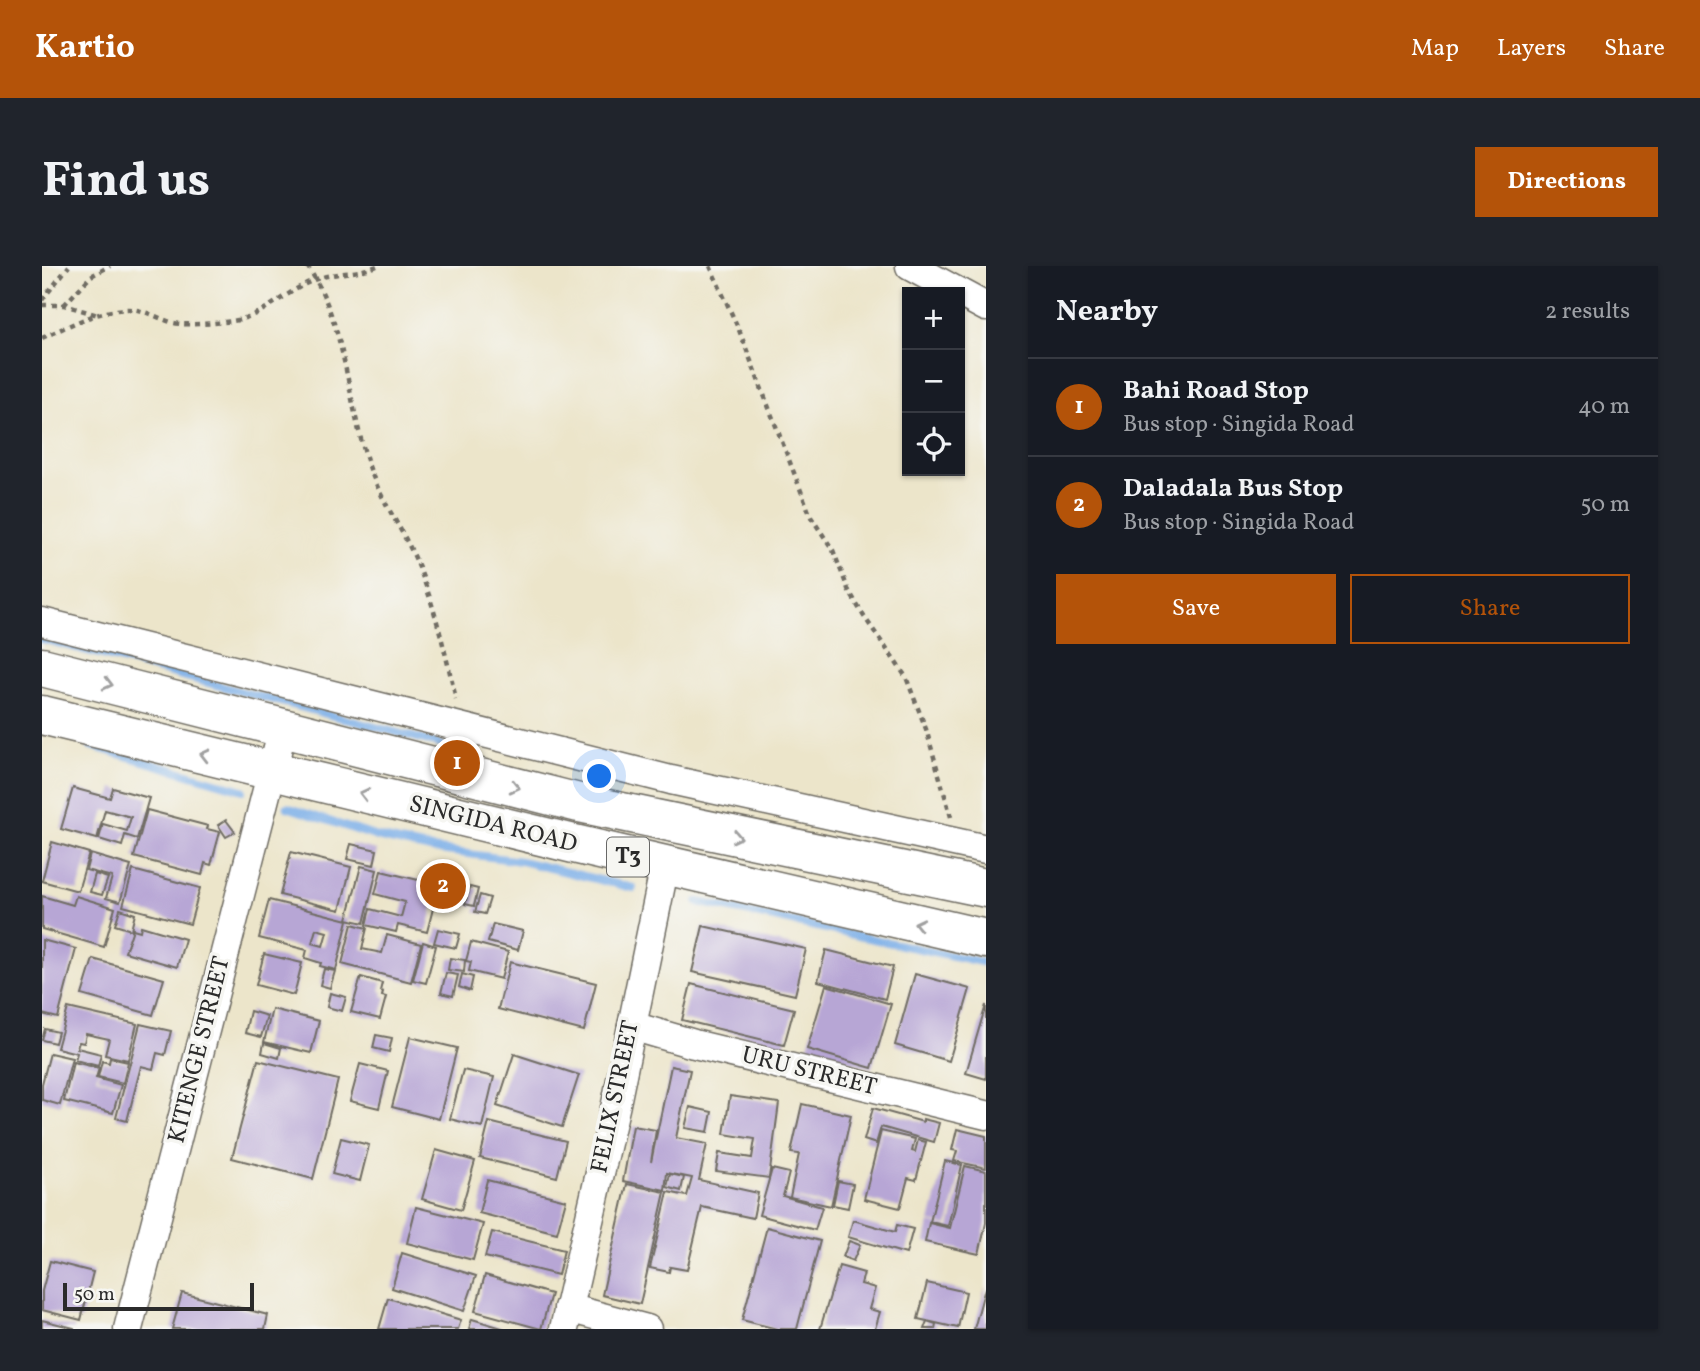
<!DOCTYPE html>
<meta charset="utf-8">
<style>
:root{--surface:#171b24;--page:#20242c;--text:#f1f3f6;--muted:#9ea1a6;--line:#363941;--accent:#b45309}
body{margin:0;font-family:Vollkorn,serif;background:var(--page);color:var(--text)}
.controls{position:absolute;right:21px;top:21px;display:grid;overflow:hidden;border-radius:0px;box-shadow:0 2px 5px #0004}
.controls button{width:63px;height:63px;display:grid;place-items:center;padding:0;border:0;border-bottom:2px solid var(--line);background:var(--surface);color:var(--text);font:35px sans-serif}
.scale{position:absolute;left:21px;bottom:18px;width:191px;box-sizing:border-box;padding-left:7px;border:4px solid #2b2b2b;border-top:0;font-size:19px;line-height:24px;white-space:nowrap;color:#2b2b2b;-webkit-text-stroke:5px #f6f6f2;paint-order:stroke}
.you{position:absolute;left:558px;top:511px;width:24px;height:24px;margin:-18px;border:5px solid #fff;border-radius:50%;background:#1a73e8;box-shadow:0 0 0 10px #1a73e833}
.badge{display:grid;place-items:center;width:46px;height:46px;border-radius:50%;background:var(--accent);color:#fff;font-size:23px;font-weight:700}
.pin{position:absolute;translate:-50% -50%;border:4px solid #fff;box-shadow:0 2px 7px #0006}
.list{margin:0;padding:0;list-style:none}
h2{display:flex;justify-content:space-between;align-items:center;height:91px;margin:0;padding:0 28px;font-size:30px}
h2 small{font-size:23px;font-weight:400;color:var(--muted)}
.list li{display:grid;grid-template-columns:46px 1fr auto;gap:21px;align-items:center;box-sizing:border-box;height:98px;padding:0 28px;border-top:2px solid var(--line)}
.list b{display:block;font-size:26px;white-space:nowrap}
.list p{margin:0;font-size:23px;white-space:nowrap;color:var(--muted)}
.list em{font-size:23px;font-style:normal;color:var(--muted)}
.actions{display:flex;gap:14px;padding:21px 28px}
.actions a{flex:1;padding:16px 0;border:2px solid var(--accent);border-radius:0px;text-align:center;font-size:24px;color:var(--accent)}
.actions .main{background:var(--accent);color:#fff}
.icon{flex:none;width:38px;height:38px;fill:none;stroke:currentColor;stroke-width:2;stroke-linecap:round;stroke-linejoin:round}
.map{position:relative;flex:none;width:944px;height:1063px;overflow:hidden;border-radius:0px}
header{display:flex;align-items:center;gap:42px;box-sizing:border-box;height:98px;padding:0 35px;background:var(--accent);color:#fff}
header strong{font-size:33px}
nav{display:flex;gap:38px;margin-inline-start:auto;font-size:24px}
.intro{display:flex;align-items:center;justify-content:space-between;box-sizing:border-box;height:168px;padding:0 42px}
h1{margin:0;font-size:49px}
.button{padding:18px 32px;border-radius:0px;background:var(--accent);color:#fff;font-size:24px;font-weight:700}
main{display:flex;gap:42px;padding:0 42px}
aside{flex:1;background:var(--surface);border-radius:0px;box-shadow:0 2px 5px #0004}
.map>svg:first-child{display:block}
</style>
<header>
<strong>Kartio</strong>
<nav><a>Map</a><a>Layers</a><a>Share</a></nav>
</header>
<div class="intro"><h1>Find us</h1><a class="button">Directions</a></div>
<main>
<div class="map">
<svg width="944" height="1063" viewBox="0 0 944 1063">
<rect width="100%" height="100%" fill="#f6f6f2"/>
<filter id="ink" filterUnits="userSpaceOnUse"><feTurbulence type="fractalNoise" baseFrequency=".0143" numOctaves="2"/><feDisplacementMap in="SourceGraphic" scale="14" xChannelSelector="R" yChannelSelector="G"/><feConvolveMatrix kernelMatrix="1 2 1 2 8 2 1 2 1" color-interpolation-filters="sRGB"/></filter>
<filter id="wash" filterUnits="userSpaceOnUse"><feTurbulence type="fractalNoise" baseFrequency=".00686" numOctaves="4" result="noise"/><feDisplacementMap in="SourceGraphic" scale="28" xChannelSelector="R" yChannelSelector="G"/><feGaussianBlur stdDeviation="1.57" result="paint"/><feColorMatrix in="noise" values="0 0 0 0 0 0 0 0 0 0 0 0 0 0 0 0 0 1.4 0 .05"/><feComposite in="paint" operator="in"/></filter>
<g filter="url(#wash)">
<rect width="100%" height="100%" fill="#ece5ca"/>
<g fill="none" stroke-linecap="round" stroke-linejoin="round">
<g stroke="#7aaee8" stroke-width="8">
<path d="M0 373 394 477 426 490"/>
<path d="M49 480 201 524"/>
<path d="M245 541 335 571 389 583 479 595 591 622"/>
<path d="M656 636 944 697"/>
</g>
</g>
<g id="blocks">
<g fill="#b7a6d5" fill-rule="evenodd">
<path d="M31 522 68 532 71 522 107 532 95 573 83 569 80 580 57 573 61 558 85 565 89 551 63 544 55 573 19 563Z"/>
<path d="M105 544 166 560 165 563 178 566 169 599 163 597 160 609 92 591Z"/>
<path d="M184 554 193 566 184 571 176 559Z"/>
<path d="M10 576 47 587 36 625 0 615Z"/>
<path d="M309 578 335 584 332 599 305 593Z"/>
<path d="M249 586 309 601 298 644 238 629Z"/>
<path d="M48 588 89 600 78 636 64 632 70 611 44 604Z"/>
<path d="M319 600 335 604 322 657 305 653Z"/>
<path d="M91 604 158 622 148 658 81 640Z"/>
<path d="M339 605 397 619 385 666 356 659 354 666 324 659 328 643 359 651 363 636 333 628Z"/>
<path d="M53 608 66 612 60 629 48 626Z"/>
<path d="M413 615 425 619 418 639 406 635Z"/>
<path d="M428 621 436 623 432 640 423 638Z"/>
<path d="M438 629 448 632 443 648 433 646Z"/>
<path d="M0 630 31 639 34 630 73 642 62 681 0 663Z"/>
<path d="M227 634 306 654 294 704 278 700 279 697 263 692 265 684 217 672ZM274 663 285 666 281 680 270 677Z"/>
<path d="M78 643 93 648 89 664 73 659Z"/>
<path d="M310 658 325 662 320 683 340 687 345 669 379 678 369 716 300 698Z"/>
<path d="M451 658 481 665 476 684 446 676Z"/>
<path d="M99 660 143 673 135 701 83 686 91 663 98 665Z"/>
<path d="M661 660 764 683 753 729 650 706Z"/>
<path d="M396 663 418 668 414 682 392 677Z"/>
<path d="M0 674 34 683 16 752 0 748Z"/>
<path d="M381 676 394 680 384 717 371 714Z"/>
<path d="M429 676 466 686 459 713 427 705 429 696 424 695Z"/>
<path d="M784 684 851 701 843 733 776 715Z"/>
<path d="M222 688 260 697 252 729 214 719Z"/>
<path d="M408 692 423 694 422 706 406 704Z"/>
<path d="M51 693 122 713 111 749 40 729Z"/>
<path d="M468 696 554 717 542 765 456 743Z"/>
<path d="M282 703 293 705 288 722 278 719Z"/>
<path d="M404 707 416 709 411 730 399 727Z"/>
<path d="M420 708 431 711 428 725 417 721Z"/>
<path d="M873 708 928 723 907 795 853 779Z"/>
<path d="M319 711 340 717 338 725 341 726 340 730 344 731 338 753 309 746Z"/>
<path d="M649 718 752 743 742 779 640 754Z"/>
<path d="M784 719 849 738 830 802 765 783Z"/>
<path d="M288 727 304 731 300 745 285 741Z"/>
<path d="M944 739V813L924 807Z"/>
<path d="M26 742 95 758 86 794 63 789 67 773 44 768 42 777 37 776 35 782 59 788 56 800 33 794 35 787 15 782Z"/>
<path d="M230 743 277 755 269 787 222 776Z"/>
<path d="M208 745 225 750 219 771 203 767Z"/>
<path d="M98 758 129 765 123 789 115 787 111 803 99 800 85 855 74 852Z"/>
<path d="M3 763 16 766 13 777 0 774Z"/>
<path d="M334 769 350 772 347 786 331 782Z"/>
<path d="M368 771 415 782 397 853 350 841Z"/>
<path d="M222 777 239 782 237 792 220 787Z"/>
<path d="M8 787 30 792 18 839 0 834V818Z"/>
<path d="M472 788 537 809 520 861 455 840Z"/>
<path d="M68 792 86 796 81 817 56 811 60 795 67 797Z"/>
<path d="M216 794 296 814 271 913 190 892Z"/>
<path d="M31 796 57 802 54 812 79 819 71 847 22 835Z"/>
<path d="M318 798 346 805 337 842 308 835Z"/>
<path d="M629 800 648 804 634 872 665 878 657 914 716 927 711 952 660 941 645 1004 628 1001 627 1006 608 1002 626 926 645 930 650 912 625 907 623 924 581 915 591 860 614 864 609 896Z"/>
<path d="M421 804 452 811 440 861 408 853Z"/>
<path d="M688 830 737 837 727 912 674 905 677 887 710 892 713 873 682 868Z"/>
<path d="M760 838 809 849 789 940 748 931 757 888 749 887Z"/>
<path d="M648 841 670 846 666 866 643 862Z"/>
<path d="M831 842 881 856V853L897 857 892 876 839 861 834 878 822 874Z"/>
<path d="M447 856 524 875 515 911 438 892Z"/>
<path d="M915 863 944 870V902L912 895 915 885 910 884Z"/>
<path d="M839 865 873 873 870 885 873 886 876 874 884 876 874 914 866 912 858 942 822 933Z"/>
<path d="M299 872 327 879 318 915 290 908Z"/>
<path d="M394 884 433 895 419 944 380 933Z"/>
<path d="M903 895 920 899 906 960 888 956Z"/>
<path d="M923 900 944 905V957L937 988 883 976 887 957 908 962Z"/>
<path d="M730 903 747 907 741 930 780 941 773 964 717 949Z"/>
<path d="M628 908 642 911 639 925 625 921Z"/>
<path d="M445 914 524 934 515 967 437 947Z"/>
<path d="M796 915 811 918 806 942 791 939Z"/>
<path d="M585 918 623 926 598 1038 560 1029Z"/>
<path d="M374 941 441 958 431 994 365 977Z"/>
<path d="M811 954 853 966 855 959 871 963 864 988 806 971Z"/>
<path d="M725 961 778 975 755 1063H735L700 1054Z"/>
<path d="M450 966 522 984 516 1009 443 991Z"/>
<path d="M807 975 818 979 811 995 801 991Z"/>
<path d="M360 987 434 1010 422 1045 350 1022Z"/>
<path d="M8 995 51 1006 39 1054 0 1044V1025Z"/>
<path d="M797 1000 822 1007 819 1018 833 1022 827 1043 838 1046 833 1063H778Z"/>
<path d="M443 1009 509 1028 499 1063 433 1045Z"/>
<path d="M885 1017 924 1026 916 1062 885 1055 894 1058 893 1063H882L885 1055 876 1053Z"/>
<path d="M943 1022 944 1063H932Z"/>
<path d="M140 1027 226 1049 223 1063H130Z"/>
<path d="M346 1032 419 1054 416 1063H337Z"/>
<path d="M430 1053 460 1062 459 1063H427Z"/>
<path d="M0 1054 32 1062V1063H0Z"/>
</g>
</g>
</g>
<g filter="url(#ink)">
<use href="#blocks" fill-opacity="0" stroke="#6f6c63" stroke-width="2"/>
<g fill="none" stroke-linecap="round" stroke-linejoin="round">
<defs>
<g id="street">
<path d="M868 0 916 26"/>
<path d="M918 27 944 41"/>
<path d="M0 356 629 514 944 583"/>
<path d="M590 760 652 778 944 849"/>
<path d="M526 1042 605 1063"/>
<path d="M86 1063 241 462"/>
<path d="M522 1063 574 838 623 599"/>
</g>
<g id="highway">
<path d="M0 401 537 537 944 622"/>
<path d="M0 449 532 578 944 673"/>
</g>
</defs>
<use href="#street" stroke="#6f6c63" stroke-width="31"/>
<use href="#highway" stroke="#6f6c63" stroke-width="41"/>
<g stroke="#6f6c63" stroke-width="4.5" stroke-dasharray="5 5" stroke-linecap="butt">
<path d="M265 0C305 57 305 139 328 203 341 239 365 269 378 304 394 345 404 390 414 433"/>
<path d="M668 0 697 64 769 251 791 284 806 323 821 349 864 411 884 463 909 551"/>
<path d="M0 34 27 0"/>
<path d="M0 39H22L56 49"/>
<path d="M22 39 49 10 68 0"/>
<path d="M0 72C26 60 57 44 86 43 102 43 117 53 132 57 145 60 177 57 191 55 222 50 243 26 272 14 291 6 315 8 335 0"/>
</g>
<use href="#street" stroke="#fff" stroke-width="28"/>
<use href="#highway" stroke="#fff" stroke-width="38"/>
</g>
<defs><path id="oneway-chevron" d="M-2-3.5L2.5 0L-2 3.5" fill="none" stroke-width="1.6" stroke-linecap="round" stroke-linejoin="round" transform="scale(1.75)"/></defs>
<g stroke="#a0a0a0">
<use href="#oneway-chevron" transform="translate(66 418) rotate(14)"/>
<use href="#oneway-chevron" transform="translate(163 489) rotate(-166)"/>
<use href="#oneway-chevron" transform="translate(473 521) rotate(14)"/>
<use href="#oneway-chevron" transform="translate(322 528) rotate(-166)"/>
<use href="#oneway-chevron" transform="translate(695 571) rotate(12)"/>
<use href="#oneway-chevron" transform="translate(877 658) rotate(-167)"/>
</g>
</g>
<g text-anchor="middle" dominant-baseline="central" stroke-width="7" stroke-linejoin="round" paint-order="stroke">
<rect fill="#f6f6f2" stroke="#686867" stroke-width="2" x="565" y="571.5" width="42" height="39" rx="5"/>
<g font-size="23" font-weight="bold" fill="#2b2b2b">
<text x="586" y="591">T3</text>
</g>
<g font-size="24" fill="#2b2b2b" stroke="#f6f6f2">
<text transform="translate(451 559) rotate(14)">SINGIDA ROAD</text>
<text transform="translate(158 784) rotate(-76)">KITENGE STREET</text>
<text transform="translate(767 806) rotate(14)">URU STREET</text>
<text transform="translate(574 831) rotate(-78)">FELIX STREET</text>
</g>
</g>
</svg>
<div class="controls">
<button>+</button>
<button>−</button>
<button><svg class="icon" aria-label="locate" viewBox="0 0 24 24"><circle cx="12" cy="12" r="6"/><path d="M12 2v4M12 18v4M2 12h4M18 12h4"/></svg></button>
</div>
<div class="scale">50 m</div>
<div class="you"></div>
<div class="pin badge" style="left:415px;top:497px">1</div>
<div class="pin badge" style="left:401px;top:620px">2</div>
</div>
<aside>
<h2>Nearby<small>2 results</small></h2>
<ul class="list">
<li><span class="badge">1</span><div><b>Bahi Road Stop</b><p>Bus stop · Singida Road</p></div><em>40 m</em></li>
<li><span class="badge">2</span><div><b>Daladala Bus Stop</b><p>Bus stop · Singida Road</p></div><em>50 m</em></li>
</ul>
<div class="actions"><a class="main">Save</a><a>Share</a></div>
</aside>
</main>
